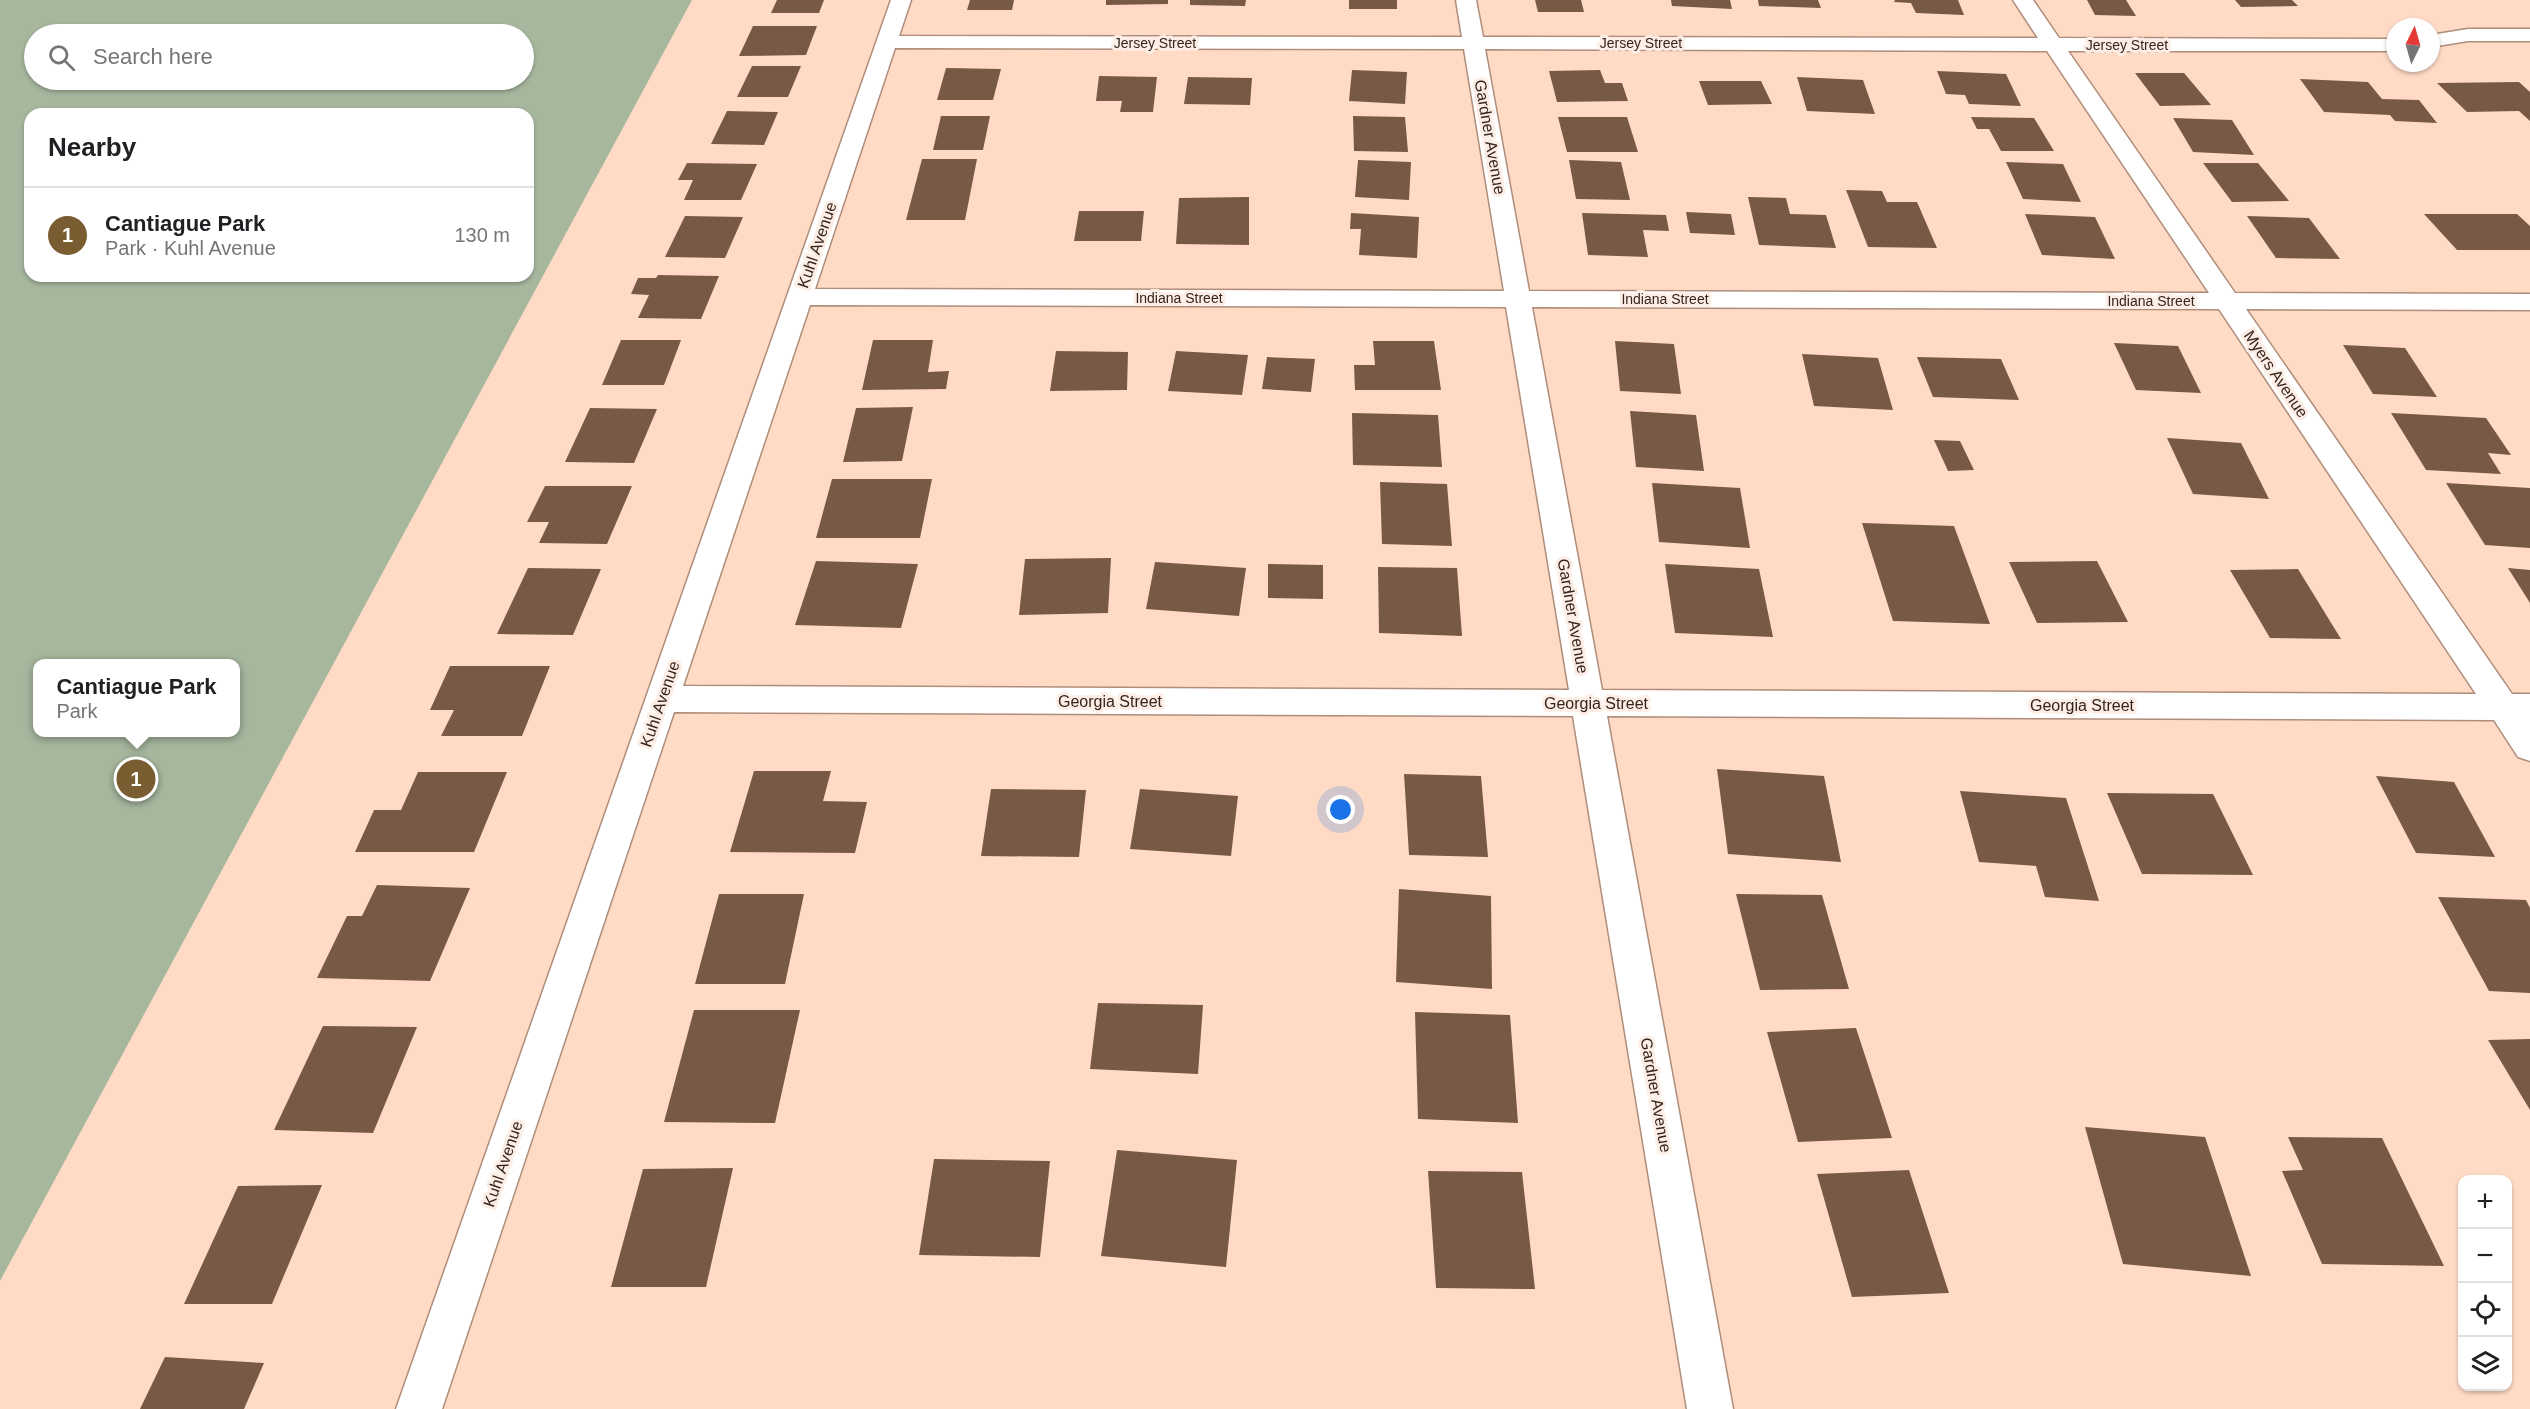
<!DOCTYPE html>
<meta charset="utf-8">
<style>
:root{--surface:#fff;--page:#f6f6f6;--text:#202124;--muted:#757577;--line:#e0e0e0;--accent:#795c30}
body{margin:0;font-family:Arial,sans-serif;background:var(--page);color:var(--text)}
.controls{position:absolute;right:18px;bottom:18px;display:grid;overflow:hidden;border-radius:12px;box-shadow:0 2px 4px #0004}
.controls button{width:54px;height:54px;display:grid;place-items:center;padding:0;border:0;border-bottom:2px solid var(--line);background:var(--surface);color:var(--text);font:30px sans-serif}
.compass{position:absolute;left:2386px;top:18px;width:54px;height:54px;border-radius:50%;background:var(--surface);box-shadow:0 2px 4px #0004;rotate:5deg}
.you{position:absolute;left:1341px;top:810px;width:21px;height:21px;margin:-15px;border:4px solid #fff;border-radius:50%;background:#1a73e8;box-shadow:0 0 0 9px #1a73e833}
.badge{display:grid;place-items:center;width:39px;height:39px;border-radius:50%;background:var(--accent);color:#fff;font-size:20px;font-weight:700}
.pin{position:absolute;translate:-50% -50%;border:3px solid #fff;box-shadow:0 2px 6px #0006}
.popup{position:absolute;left:33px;top:659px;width:207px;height:78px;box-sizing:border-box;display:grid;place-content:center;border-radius:12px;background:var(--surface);filter:drop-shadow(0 2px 4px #0005);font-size:20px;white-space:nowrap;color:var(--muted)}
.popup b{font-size:22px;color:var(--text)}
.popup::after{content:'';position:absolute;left:50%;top:100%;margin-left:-12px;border:12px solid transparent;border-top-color:var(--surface)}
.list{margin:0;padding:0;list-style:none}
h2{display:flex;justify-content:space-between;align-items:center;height:78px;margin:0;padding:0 24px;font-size:26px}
h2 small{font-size:20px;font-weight:400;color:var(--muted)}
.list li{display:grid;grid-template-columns:39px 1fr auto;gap:18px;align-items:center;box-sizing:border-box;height:96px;padding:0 24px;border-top:2px solid var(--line)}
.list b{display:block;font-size:22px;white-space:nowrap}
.list p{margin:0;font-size:20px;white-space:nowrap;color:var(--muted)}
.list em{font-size:20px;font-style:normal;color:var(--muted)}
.icon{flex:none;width:33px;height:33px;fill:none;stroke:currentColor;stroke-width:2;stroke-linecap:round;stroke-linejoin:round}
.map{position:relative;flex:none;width:2530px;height:1409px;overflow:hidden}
.search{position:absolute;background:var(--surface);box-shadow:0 2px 4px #0004;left:24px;top:24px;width:510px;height:66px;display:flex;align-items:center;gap:15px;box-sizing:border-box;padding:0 21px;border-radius:33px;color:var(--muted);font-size:22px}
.panel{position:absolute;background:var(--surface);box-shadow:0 2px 4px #0004;left:24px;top:108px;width:510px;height:174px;border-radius:18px}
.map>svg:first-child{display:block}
</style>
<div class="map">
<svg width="2530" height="1409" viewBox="0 0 2530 1409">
<rect width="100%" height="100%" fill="#ffdbc6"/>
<path fill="#a6b79e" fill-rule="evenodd" d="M0 0H692L0 1281ZM34 34H524V80H34ZM30 114H528V276H30ZM37 664H235V732H37Z"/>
<g fill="#775946">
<path d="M777 0H824L819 13H771Z"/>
<path d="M970 0H1014L1012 10H967Z"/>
<path d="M1106 0H1168V4L1106 5Z"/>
<path d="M1190 0H1246L1245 6 1190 5Z"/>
<rect x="1349" y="0" width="48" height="9"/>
<path d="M1535 0H1581L1584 12H1538Z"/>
<path d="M1671 0H1730L1732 9 1672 6Z"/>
<path d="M1758 0H1818L1821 8 1759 6Z"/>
<path d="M1895 0H1958L1964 15 1916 13 1911 3 1894 2Z"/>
<path d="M2087 0H2126L2136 16 2095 15Z"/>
<path d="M2235 0H2292L2298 6 2241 7Z"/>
<path d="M753 26H817L806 55 739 56Z"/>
<path d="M752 66H801L788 97H737Z"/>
<path d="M946 68 1001 69 993 100H937Z"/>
<path d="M1352 70 1407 72 1405 104 1349 101Z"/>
<path d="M1600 70 1605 83H1622L1628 101 1557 102 1549 71Z"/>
<path d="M1937 71 2006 74 2021 106 1969 104 1965 95 1946 94Z"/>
<path d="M2135 73H2184L2211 105 2160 106Z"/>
<path d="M1099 76 1157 77 1153 112H1120L1122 101H1096Z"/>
<path d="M1188 77 1252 78 1250 105 1184 104Z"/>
<path d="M1797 77 1863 80 1875 114 1807 111Z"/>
<path d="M2300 79 2368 82 2382 99 2419 100 2437 123 2395 121 2390 115 2324 112Z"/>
<path d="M1699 81H1761L1772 104 1708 105Z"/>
<path d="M2519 82 2530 92V121L2519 111 2467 112 2437 83Z"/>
<path d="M727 111 778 112 764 145 711 144Z"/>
<path d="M941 116H990L983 150H933Z"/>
<path d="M1353 116 1405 117 1408 152 1354 151Z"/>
<path d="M1558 117H1627L1638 152H1567Z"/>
<path d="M1971 117 2034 118 2054 151H2001L1989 129H1977Z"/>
<path d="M2173 118 2232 120 2254 155 2193 152Z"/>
<path d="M922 159H977L965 220H906Z"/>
<path d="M1358 160 1411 162 1409 200 1355 197Z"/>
<path d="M1569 160 1621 162 1630 200 1576 199Z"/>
<path d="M2006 162 2063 164 2081 202 2023 199Z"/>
<path d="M687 163 757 164 741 200H684L693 180H678Z"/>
<path d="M2203 163H2258L2289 201 2232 202Z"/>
<path d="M1846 190 1882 191 1887 202H1917L1937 248 1868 247Z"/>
<path d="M1249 197V245L1176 244 1179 198Z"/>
<path d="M1748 197 1786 198 1790 214 1826 215 1836 248 1759 245Z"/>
<path d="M1079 211H1144L1141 241H1074Z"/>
<path d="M1686 212 1731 214 1735 235 1690 233Z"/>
<path d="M1351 213 1419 217 1417 258 1359 255 1361 229H1350Z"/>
<path d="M1582 213 1666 215 1669 231 1643 230 1648 257 1588 255Z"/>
<path d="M2025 214 2095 217 2115 259 2042 255Z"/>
<path d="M2424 214H2517L2530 226V250H2457Z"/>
<path d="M685 216 743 217 725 258 665 257Z"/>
<path d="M2247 216 2309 218 2340 259 2276 258Z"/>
<path d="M658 275 719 276 701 319 638 318 649 295 631 294 638 278H656Z"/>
<path d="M621 340H681L664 385H602Z"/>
<path d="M873 340H933L928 372 949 371 946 389 862 390Z"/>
<path d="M1373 341H1434L1441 390H1355L1354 365H1375Z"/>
<path d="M1615 341 1674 344 1681 394 1620 391Z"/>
<path d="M2114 343 2178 346 2201 393 2136 390Z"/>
<path d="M2343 345 2405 348 2437 397 2373 394Z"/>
<path d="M1056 351 1128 352 1127 390 1050 391Z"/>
<path d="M1176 351 1248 355 1242 395 1168 391Z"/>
<path d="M1802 354 1878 358 1893 410 1814 406Z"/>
<path d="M1267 357 1315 359 1311 392 1262 389Z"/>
<path d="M1917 357 2001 359 2019 400 1933 397Z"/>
<path d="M913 407 902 461 843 462 856 408Z"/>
<path d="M590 408 657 409 634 463 565 462Z"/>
<path d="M1630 411 1696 415 1704 471 1636 467Z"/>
<path d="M1352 413 1438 415 1442 467 1353 465Z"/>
<path d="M2391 413 2486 418 2511 455 2488 453 2501 474 2426 470Z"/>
<path d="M2167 438 2241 443 2269 499 2193 494Z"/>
<path d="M1934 440 1960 441 1974 470 1948 471Z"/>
<path d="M832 479H932L920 538H816Z"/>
<path d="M1380 482 1447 484 1452 546 1382 544Z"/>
<path d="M1652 483 1740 488 1750 548 1659 542Z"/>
<path d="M2446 483 2530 488V548L2485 545Z"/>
<path d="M545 486H632L607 544 539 543 549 522H527Z"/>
<path d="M1862 523 1954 526 1990 624 1893 621Z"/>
<path d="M1111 558 1108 613 1019 615 1025 559Z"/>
<path d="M816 561 918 564 901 628 795 625Z"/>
<path d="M2097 561 2128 622 2037 623 2009 562Z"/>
<path d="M1155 562 1246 568 1239 616 1146 609Z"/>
<path d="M1268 564 1323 565V599L1268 598Z"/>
<path d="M1665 564 1759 569 1773 637 1675 633Z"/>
<path d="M1378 567 1457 568 1462 636 1379 633Z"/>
<path d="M528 568 601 569 573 635 497 634Z"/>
<path d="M2508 568 2530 570V603Z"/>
<path d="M2298 569 2341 639 2270 638 2230 570Z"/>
<path d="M450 666H550L522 736H441L454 710H430Z"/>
<path d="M1717 769 1824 776 1841 862 1728 854Z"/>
<path d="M754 771H831L823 801 867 802 855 853 730 852Z"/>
<path d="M418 772H507L474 852H355L374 810H401Z"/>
<path d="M1404 774 1481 776 1488 857 1409 855Z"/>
<path d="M2376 776 2454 782 2495 857 2416 853Z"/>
<path d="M991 789 1086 790 1079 857 981 856Z"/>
<path d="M1140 789 1238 796 1231 856 1130 849Z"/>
<path d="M1960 791 2066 798 2099 901 2045 897 2036 866 1979 862Z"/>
<path d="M2107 793 2213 794 2253 875 2142 874Z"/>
<path d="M377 885 470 888 430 981 317 978 347 916H362Z"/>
<path d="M1399 889 1491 896 1492 989 1396 982Z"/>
<path d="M719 894H804L785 984H695Z"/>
<path d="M1736 894 1822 895 1849 989 1760 990Z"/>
<path d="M2438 897 2526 900 2530 908V993L2489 991Z"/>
<path d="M1098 1003 1203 1005 1198 1074 1090 1069Z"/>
<path d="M694 1010H800L775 1123 664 1122Z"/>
<path d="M1415 1012 1510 1015 1518 1123 1418 1119Z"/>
<path d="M323 1026 417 1027 373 1133 274 1130Z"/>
<path d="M1856 1028 1892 1138 1798 1142 1767 1032Z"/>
<path d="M2530 1039V1110L2488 1040Z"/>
<path d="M2085 1127 2205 1137 2251 1276 2123 1264Z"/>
<path d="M2288 1137 2382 1138 2444 1266 2322 1264 2282 1171 2303 1170Z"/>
<path d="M1117 1150 1237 1160 1226 1267 1101 1256Z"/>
<path d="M934 1159 1050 1161 1040 1257 919 1255Z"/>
<path d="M733 1168 706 1287H611L643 1169Z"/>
<path d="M1909 1170 1949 1293 1852 1297 1817 1174Z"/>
<path d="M1428 1171 1522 1172 1535 1289 1436 1288Z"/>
<path d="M322 1185 272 1304H184L238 1186Z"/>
<path d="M165 1357 264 1363 244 1409H140Z"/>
</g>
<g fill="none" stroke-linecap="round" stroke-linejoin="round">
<defs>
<g id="minor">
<path d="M891 0H911L899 36 1462 37 1456 0H1476L1483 37 2038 38 2013 0H2033L2059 38 2395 39V51H2068L2235 293 2530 294V310L2246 309 2512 694H2530V761L2518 757 2494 720 1607 716 1733 1409H1687L1573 716 674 712 442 1409H396ZM895 48 1464 49 1504 291 815 289ZM1485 49 2047 51 2209 293 1529 291ZM810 305 1506 307 1569 690 683 686ZM1532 307 2219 309 2476 694 1602 690Z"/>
<path d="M2468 29H2530V41H2468L2431 47V35Z"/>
</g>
</defs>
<use href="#minor" stroke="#af8d7a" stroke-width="3"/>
<use href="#minor" fill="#fff" fill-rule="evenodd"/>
</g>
<g text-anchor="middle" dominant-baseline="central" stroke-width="6" stroke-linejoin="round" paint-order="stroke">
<g font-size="14" fill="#33251d" stroke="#fcede5">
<text x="1155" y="43">Jersey Street</text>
<text x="1641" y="43">Jersey Street</text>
<text x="2127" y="45">Jersey Street</text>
<text x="1179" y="298">Indiana Street</text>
<text x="1665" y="299">Indiana Street</text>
<text x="2151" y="301">Indiana Street</text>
</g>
<g font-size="16" fill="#33251d" stroke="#fcede5">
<text transform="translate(1490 137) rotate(80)">Gardner Avenue</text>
<text transform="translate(817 245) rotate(-71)">Kuhl Avenue</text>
<text transform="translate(2276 374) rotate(56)">Myers Avenue</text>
<text transform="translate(1573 616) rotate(80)">Gardner Avenue</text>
<text x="1110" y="701">Georgia Street</text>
<text x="1596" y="703">Georgia Street</text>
<text transform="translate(660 704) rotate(-71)">Kuhl Avenue</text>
<text x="2082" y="705">Georgia Street</text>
<text transform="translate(1656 1095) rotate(80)">Gardner Avenue</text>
<text transform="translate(503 1164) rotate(-71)">Kuhl Avenue</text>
</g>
</g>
</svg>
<div class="controls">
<button>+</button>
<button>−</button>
<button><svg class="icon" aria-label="locate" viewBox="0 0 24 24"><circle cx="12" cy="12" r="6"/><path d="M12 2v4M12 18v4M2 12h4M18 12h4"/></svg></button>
<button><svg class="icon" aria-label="layers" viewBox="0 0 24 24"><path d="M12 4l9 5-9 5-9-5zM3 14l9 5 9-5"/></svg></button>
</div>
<svg class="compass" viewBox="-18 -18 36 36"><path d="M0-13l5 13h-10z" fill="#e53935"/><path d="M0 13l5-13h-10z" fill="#757577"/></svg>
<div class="you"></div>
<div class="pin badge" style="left:136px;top:779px">1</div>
<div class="popup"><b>Cantiague Park</b>Park</div>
<div class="search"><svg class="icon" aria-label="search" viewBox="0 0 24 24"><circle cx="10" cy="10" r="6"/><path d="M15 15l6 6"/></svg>Search here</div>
<section class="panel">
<h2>Nearby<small></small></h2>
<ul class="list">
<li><span class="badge">1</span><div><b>Cantiague Park</b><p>Park · Kuhl Avenue</p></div><em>130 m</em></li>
</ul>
</section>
</div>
